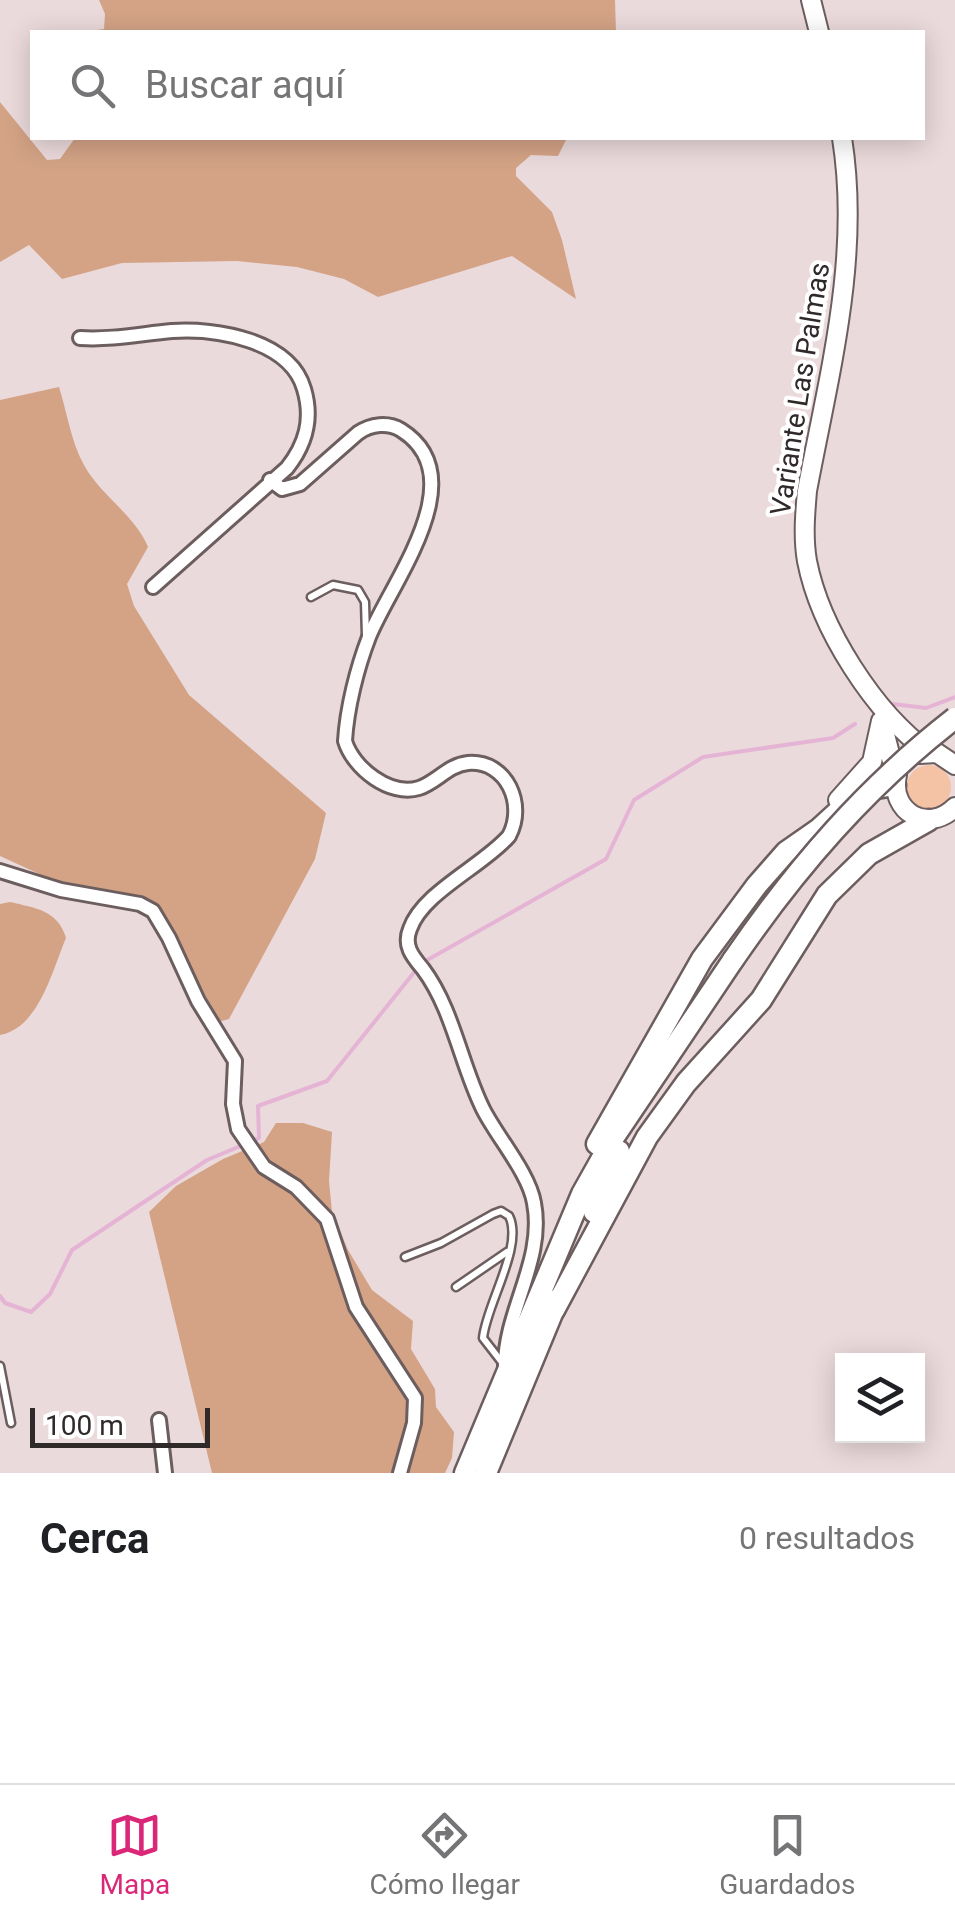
<!DOCTYPE html>
<html lang="es">
<meta charset="utf-8">
<style>
:root{--surface:#fff;--page:#f6f6f6;--text:#202124;--muted:#757577;--line:#e0e0e0;--accent:#db2777}
body{margin:0;font-family:Roboto,sans-serif;background:var(--page);color:var(--text)}
.controls{position:absolute;right:30px;bottom:30px;display:grid;overflow:hidden;border-radius:0px;box-shadow:0 5px 25px #0003}
.controls button{width:90px;height:90px;display:grid;place-items:center;padding:0;border:0;border-bottom:2px solid var(--line);background:var(--surface);color:var(--text);font:50px sans-serif}
.scale{position:absolute;left:30px;bottom:25px;width:180px;box-sizing:border-box;padding-left:10px;border:5px solid #30292a;border-top:0;font-size:28px;line-height:35px;white-space:nowrap;color:#30292a;-webkit-text-stroke:8px #fff;paint-order:stroke}
.list{margin:0;padding:0;list-style:none}
h2{display:flex;justify-content:space-between;align-items:center;height:130px;margin:0;padding:0 40px;font-size:42px}
h2 small{font-size:32px;font-weight:400;color:var(--muted)}
.icon{flex:none;width:55px;height:55px;fill:none;stroke:currentColor;stroke-width:2;stroke-linecap:round;stroke-linejoin:round}
.map{position:relative;flex:none;width:955px;height:1473px;overflow:hidden}
.search{position:absolute;background:var(--surface);box-shadow:0 5px 25px #0003;left:30px;right:30px;top:30px;height:110px;display:flex;align-items:center;gap:25px;box-sizing:border-box;padding:0 35px;border-radius:0px;color:var(--muted);font-size:38px}
.sheet{height:310px;background:var(--surface)}
nav{display:flex;justify-content:space-around;align-items:center;box-sizing:border-box;height:140px;border-top:2px solid var(--line);background:var(--surface);font-size:28px;color:var(--muted)}
nav a{display:grid;justify-items:center;gap:5px}
nav .on{color:var(--accent)}
.map>svg:first-child{display:block}
</style>
<div class="map">
<svg width="955" height="1473" viewBox="0 0 955 1473">
<rect width="100%" height="100%" fill="#ebdadb"/>
<circle fill="#f4c2a5" cx="929" cy="787" r="22"/>
<g fill="#d4a386">
<path d="M99 0H615L616 32H83L104 29 105 14Z"/>
<path d="M0 102 47 160 60 159 75 138H567L558 156 531 155 516 168V176L552 212 562 240 576 299 512 256 378 297 344 279 297 267 237 261 122 263 62 279 29 245 0 262Z"/>
<path d="M59 387C67 412 71 442 84 465 100 495 135 515 148 547L127 584 134 606 189 695 326 813 315 859 229 1019 218 1022 208 1012 168 922 154 905 61 884 0 856V400Z"/>
<path d="M10 902C35 908 58 910 66 938 52 971 39 1028 0 1035V904Z"/>
<path d="M276 1123H303L332 1132 329 1181 332 1212 348 1250 372 1290 413 1321 411 1349 435 1389 436 1407 454 1432 452 1458 445 1473H212L149 1212 176 1186 223 1159 264 1142Z"/>
</g>
<g fill="none" stroke-linecap="round" stroke-linejoin="round">
<g stroke="#e5b4d5" stroke-width="4">
<path d="M893 704 926 708 955 697"/>
<path d="M422 963 606 859 634 800 703 757 833 738 855 724"/>
<path d="M252 1141 259 1138 258 1106 327 1081 416 970"/>
<path d="M0 1296 5 1303 31 1312 50 1294 72 1250 207 1160 243 1145"/>
</g>
<defs>
<g id="lane">
<path d="M311 597 333 585 358 590 365 602 366 636"/>
<path d="M405 1257 441 1243 493 1214 501 1211 509 1216C524 1246 486 1305 483 1338L504 1365"/>
<path d="M456 1287 507 1252"/>
<path d="M0 1366 11 1423"/>
</g>
<g id="street">
<path d="M80 338C112 340 140 334 172 331 216 328 290 340 304 389 313 419 306 444 287 468L153 587"/>
<path d="M270 480 282 489 300 484 358 433C371 424 388 422 401 430 476 477 391 582 369 637 357 668 347 708 345 741 353 768 390 797 419 788 437 782 448 765 468 763 507 760 526 805 509 836 483 866 423 892 410 929 403 946 413 957 423 969 453 1009 461 1065 483 1109 497 1137 529 1173 534 1203 545 1260 505 1310 505 1366"/>
<path d="M0 871 61 890 140 904 153 911 169 938 198 1001 235 1061 233 1104 238 1129 264 1167 296 1187 327 1219 356 1307 415 1398 414 1423 400 1473"/>
<path d="M159 1420 165 1473"/>
</g>
<g id="secondary">
<path d="M811 0 819 32"/>
<path d="M842 138C861 257 829 374 807 491 805 514 803 538 807 561 820 628 874 713 930 753"/>
<path d="M882 723 896 777"/>
<path d="M919 754 937 753 955 765"/>
<path d="M897 775C889 812 928 834 955 807"/>
<path d="M838 800 872 762 881 721"/>
</g>
<g id="primary">
<path d="M597 1144 702 959 757 885 786 852 819 829 853 798 864 790 895 785"/>
<path d="M594 1212 619 1151"/>
<path d="M554 1310 647 1137 686 1083 761 1000 827 895 869 854 929 820"/>
<path d="M465 1473 582 1194 614 1137 733 960"/>
<path d="M486 1473 558 1299"/>
</g>
</defs>
<use href="#lane" stroke="#6c5e5f" stroke-width="11"/>
<use href="#street" stroke="#6c5e5f" stroke-width="18"/>
<use href="#secondary" stroke="#6c5e5f" stroke-width="22"/>
<use href="#primary" stroke="#6c5e5f" stroke-width="25"/>
<use href="#lane" stroke="#fff" stroke-width="6"/>
<use href="#street" stroke="#fff" stroke-width="12"/>
<use href="#secondary" stroke="#fff" stroke-width="18"/>
<use href="#primary" stroke="#fff" stroke-width="20"/>
<defs>
<path id="primary-bridge" d="M733 960C796 868 866 787 955 718"/>
</defs>
<use href="#primary-bridge" stroke="#6c5e5f" stroke-width="25" stroke-linecap="butt"/>
<use href="#primary-bridge" stroke="#fff" stroke-width="20"/>
</g>
<g text-anchor="middle" dominant-baseline="central" stroke-width="8" stroke-linejoin="round" paint-order="stroke">
<g font-size="28" fill="#30292a" stroke="#fff">
<text transform="translate(800 389) rotate(-81)">Variante Las Palmas</text>
</g>
</g>
</svg>
<div class="controls">
<button><svg class="icon" aria-label="layers" viewBox="0 0 24 24"><path d="M12 4l9 5-9 5-9-5zM3 14l9 5 9-5"/></svg></button>
</div>
<div class="scale">100 m</div>
<div class="search"><svg class="icon" aria-label="search" viewBox="0 0 24 24"><circle cx="10" cy="10" r="6"/><path d="M15 15l6 6"/></svg>Buscar aquí</div>
</div>
<section class="sheet">
<h2>Cerca<small>0 resultados</small></h2>
<ul class="list">
</ul>
</section>
<nav>
<a class="on"><svg class="icon" aria-label="map" viewBox="0 0 24 24"><path d="M3 6l6-2 6 2 6-2v14l-6 2-6-2-6 2zM9 4v14M15 6v14"/></svg>Mapa</a>
<a><svg class="icon" aria-label="directions" viewBox="0 0 24 24"><path d="M12 3l9 9-9 9-9-9zM9 14v-3h6M13 9l2 2-2 2"/></svg>Cómo llegar</a>
<a><svg class="icon" aria-label="saved" viewBox="0 0 24 24"><path d="M7 4h10v16l-5-4-5 4z"/></svg>Guardados</a>
</nav>
